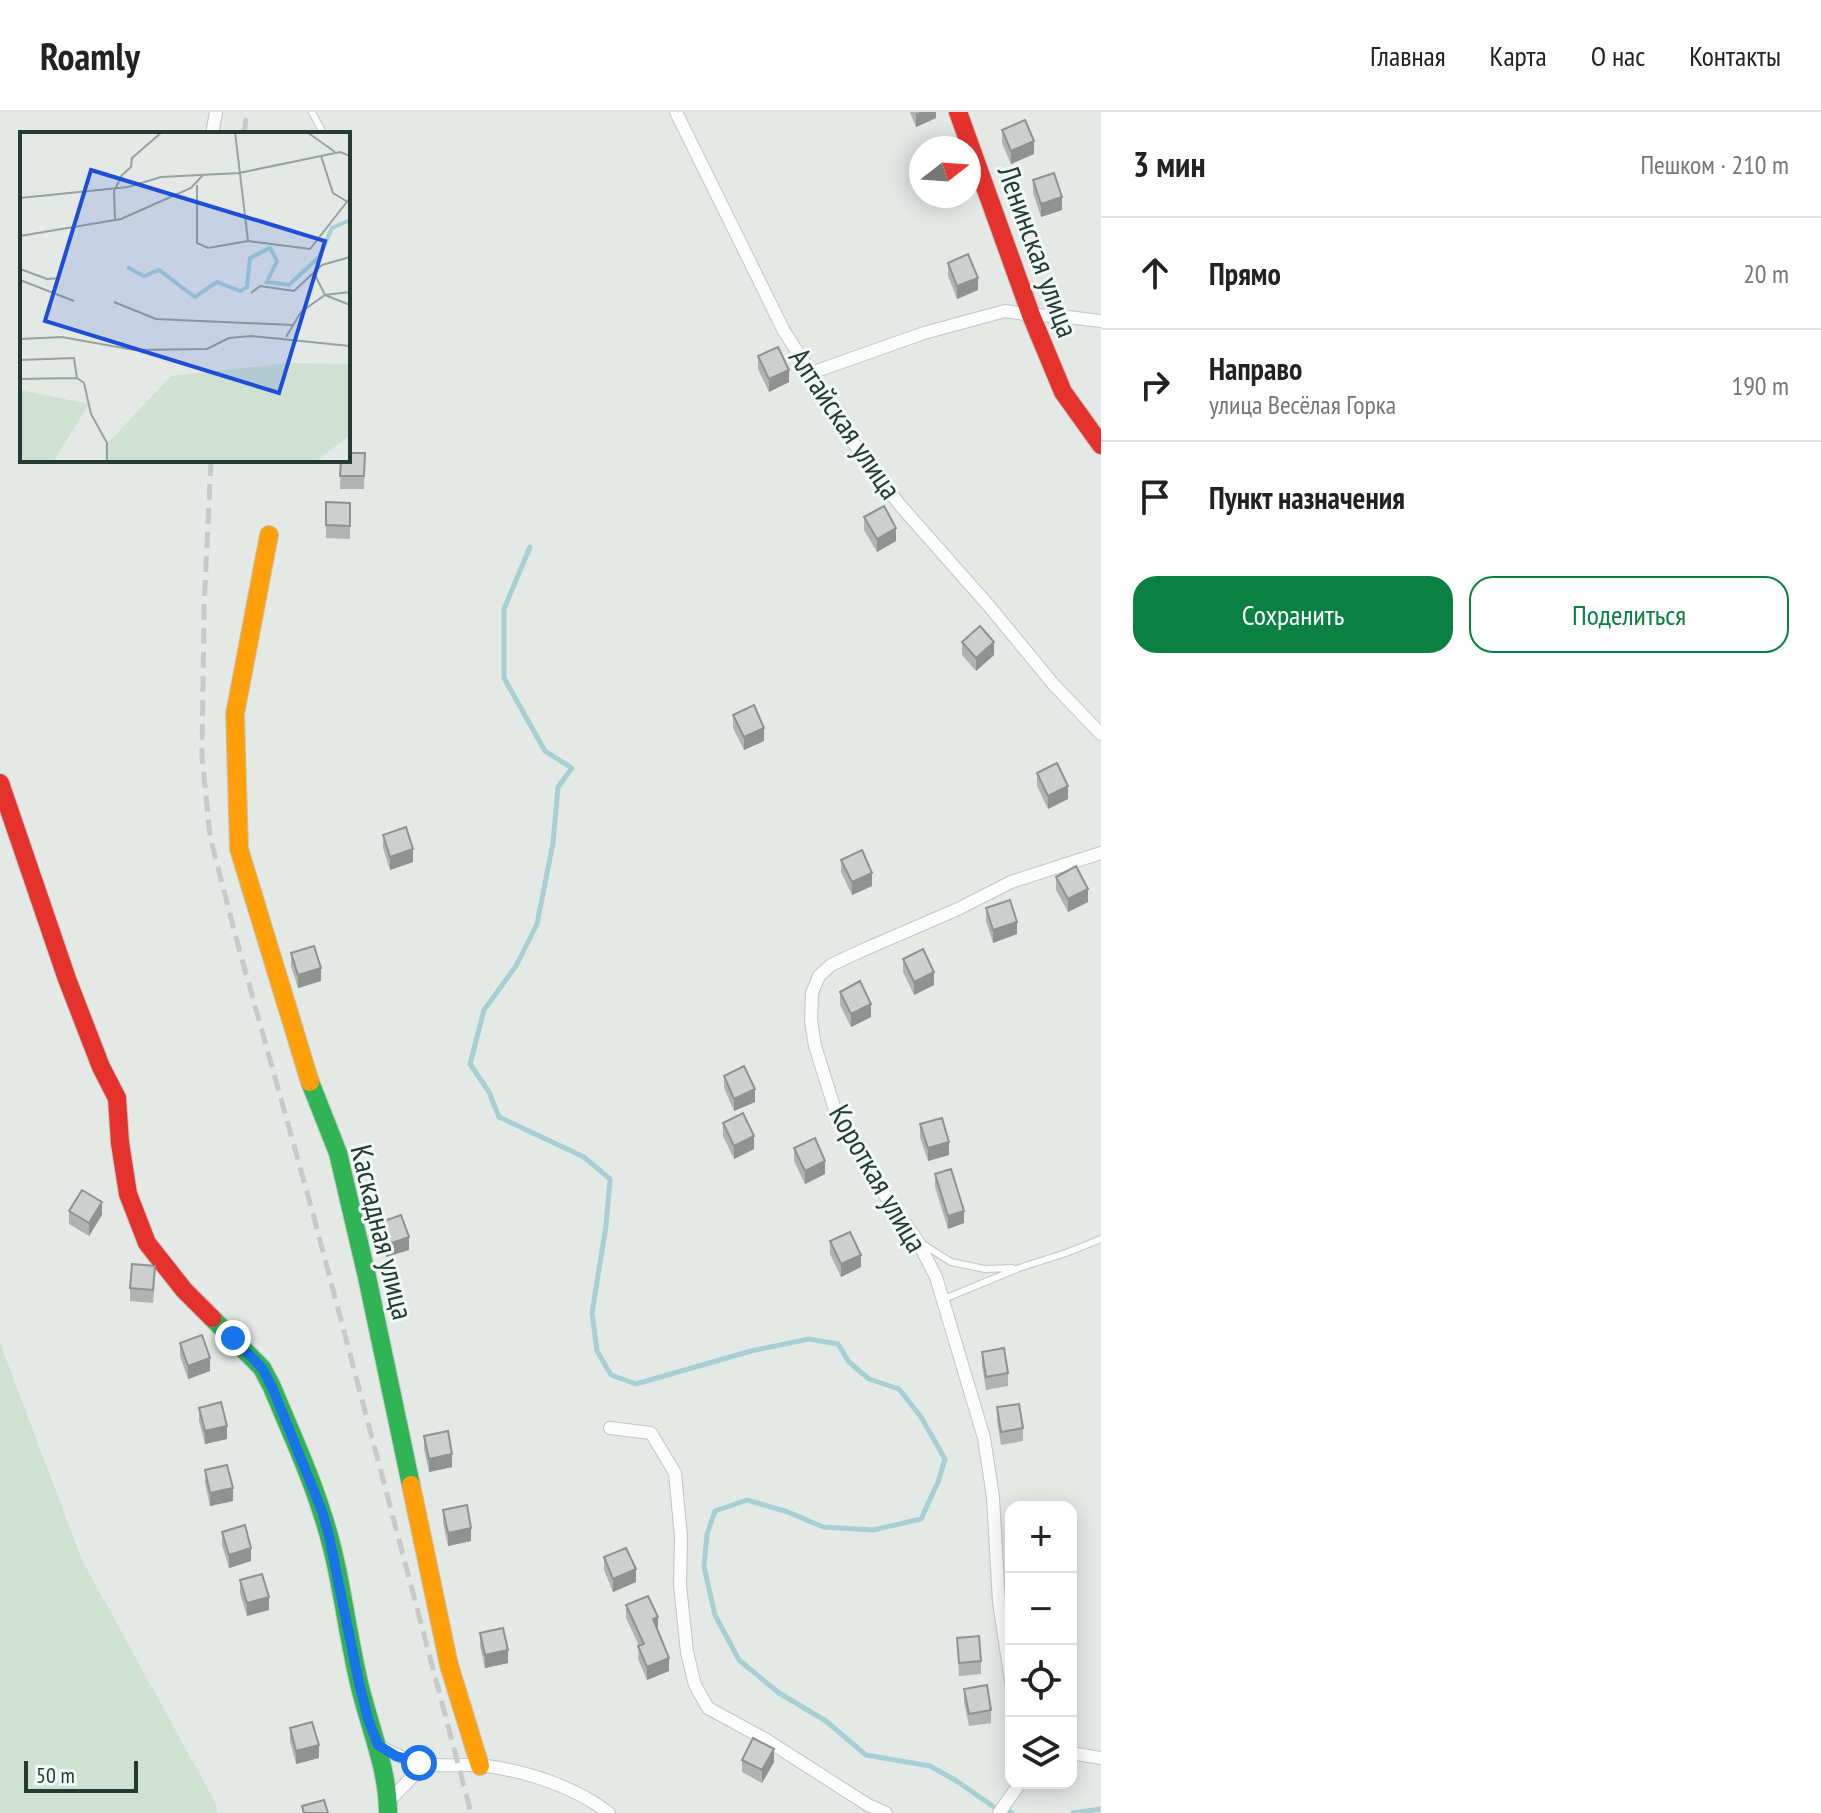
<!DOCTYPE html>
<html lang="ru">
<meta charset="utf-8">
<style>
:root{--surface:#fff;--page:#f2f2f2;--text:#222;--muted:#767676;--line:#e0e0e0;--accent:#0b8043}
body{margin:0;font-family:"PT Sans Narrow",sans-serif;background:var(--page);color:var(--text)}
.controls{position:absolute;right:24px;bottom:24px;display:grid;overflow:hidden;border-radius:16px;box-shadow:0 4px 20px #0003}
.controls button{width:72px;height:72px;display:grid;place-items:center;padding:0;border:0;border-bottom:2px solid var(--line);background:var(--surface);color:var(--text);font:40px sans-serif}
.compass{position:absolute;left:909px;top:24px;width:72px;height:72px;border-radius:50%;background:var(--surface);box-shadow:0 4px 20px #0003;rotate:73deg}
.scale{position:absolute;left:24px;bottom:20px;width:114px;box-sizing:border-box;padding-left:8px;border:4px solid #233b33;border-top:0;font-size:22px;line-height:28px;white-space:nowrap;color:#233b33;-webkit-text-stroke:6px #f2f8f5;paint-order:stroke}
.stop{position:absolute;width:24px;height:24px;margin:-18px;border:6px solid #1a73e8;border-radius:50%;background:#fff}
.stop.end{background:#1a73e8;border-color:#fff;box-shadow:0 2px 8px #0008}
.list{margin:0;padding:0;list-style:none}
h2{display:flex;justify-content:space-between;align-items:center;height:104px;margin:0;padding:0 32px;font-size:34px}
h2 small{font-size:26px;font-weight:400;color:var(--muted)}
.list li{display:grid;grid-template-columns:52px 1fr auto;gap:24px;align-items:center;box-sizing:border-box;height:112px;padding:0 32px;border-top:2px solid var(--line)}
.list b{display:block;font-size:30px;white-space:nowrap}
.list p{margin:0;font-size:26px;white-space:nowrap;color:var(--muted)}
.list em{font-size:26px;font-style:normal;color:var(--muted)}
.actions{display:flex;gap:16px;padding:24px 32px}
.actions a{flex:1;padding:18px 0;border:2px solid var(--accent);border-radius:24px;text-align:center;font-size:28px;color:var(--accent)}
.actions .main{background:var(--accent);color:#fff}
.icon{flex:none;width:44px;height:44px;fill:none;stroke:currentColor;stroke-width:2;stroke-linecap:round;stroke-linejoin:round}
.map{position:relative;flex:none;width:1101px;height:1701px;overflow:hidden}
header{display:flex;align-items:center;gap:48px;box-sizing:border-box;height:112px;padding:0 40px;background:var(--surface);border-bottom:2px solid var(--line)}
header strong{font-size:38px}
nav{display:flex;gap:44px;margin-inline-start:auto;font-size:28px}
main{display:flex}
aside{flex:1;background:var(--surface)}
.map>svg:first-child{display:block}
</style>
<header>
<strong>Roamly</strong>
<nav><a>Главная</a><a>Карта</a><a>О нас</a><a>Контакты</a></nav>
</header>
<main>
<div class="map">
<svg width="1101" height="1701" viewBox="0 0 1101 1701">
<rect width="100%" height="100%" fill="#e4e9e6"/>
<path fill="#cee1d3" d="M0 1231 82 1448 216 1692 217 1701H0Z"/>
<g fill="none" stroke-linecap="round" stroke-linejoin="round">
<g stroke="#a6d0d4" stroke-width="5">
<path d="M530 435 504 497V566L545 639 572 656 558 675 553 731 537 812 516 854 484 898 470 952 489 980 499 1005 584 1045 610 1067 606 1114 592 1201 597 1239 611 1263 636 1272 751 1239 809 1227 838 1232 849 1250 869 1267 899 1277 921 1305 945 1347 938 1370 921 1407 873 1418 823 1415 788 1400 747 1388 715 1399 707 1422 704 1455 715 1503 739 1548 779 1581 826 1609 866 1643 930 1654 955 1668 994 1695 1012 1701"/>
<path d="M1073 1701 1101 1697"/>
</g>
<defs>
<g id="lane">
<path d="M312 0 321 17"/>
<path d="M921 1131 951 1150 985 1157 1012 1156"/>
<path d="M944 1187 1019 1156 1066 1141 1101 1127"/>
</g>
<g id="street">
<path d="M676 0 784 219 811 261 833 303 899 392 989 494 1054 573 1101 622"/>
<path d="M212 22 216 0"/>
<path d="M811 261 924 221 1005 199 1031 203 1060 204 1101 209"/>
<path d="M610 1316 651 1321 675 1361 681 1425 680 1473 687 1540 695 1573 708 1596 765 1627 868 1693 886 1701"/>
<path d="M1011 1569 999 1490 993 1385 984 1326 936 1165 917 1128 885 1083 836 1001 815 934 811 908 812 881 819 864 831 853 863 838 958 797 1011 770 1101 741"/>
<path d="M378 1633C396 1644 415 1653 437 1653 453 1654 470 1652 487 1654 529 1660 575 1675 609 1701"/>
<path d="M1071 1641 1101 1646"/>
<path d="M388 1690 412 1665 433 1653"/>
<path d="M999 1701 1020 1671"/>
</g>
<g id="fast">
<path d="M310 970 338 1041 367 1165 411 1373"/>
<path d="M212 1206 262 1256 272 1275C289 1317 309 1358 322 1401 341 1457 346 1518 360 1575 370 1617 388 1657 388 1701"/>
</g>
<g id="slow">
<path d="M269 423 235 602 239 737 310 970"/>
<path d="M411 1373 449 1553 480 1654"/>
</g>
<g id="jam">
<path d="M958 0 1031 203 1063 280 1101 333"/>
<path d="M0 671 67 867 101 955 117 986 120 1031 128 1082 147 1131 184 1178 212 1206"/>
</g>
</defs>
<use href="#lane" stroke="#c1c6c3" stroke-width="8"/>
<use href="#street" stroke="#c1c6c3" stroke-width="14"/>
<use href="#fast" stroke="#c0c6c3" stroke-width="20"/>
<use href="#slow" stroke="#c0c6c3" stroke-width="20"/>
<use href="#jam" stroke="#c0c6c3" stroke-width="20"/>
<use href="#lane" stroke="#fbfcfb" stroke-width="6"/>
<use href="#street" stroke="#fbfcfb" stroke-width="12"/>
<use href="#fast" stroke="#30b455" stroke-width="18"/>
<use href="#slow" stroke="#ff9f0a" stroke-width="18"/>
<use href="#jam" stroke="#e5322d" stroke-width="18"/>
<g stroke="#c7cac9" stroke-width="5" stroke-dasharray="16 8" stroke-linecap="butt">
<path d="M244 22 247 0"/>
<path d="M211 348 204 496 202 644 210 724 235 822 312 1098 471 1701"/>
</g>
</g>
<g fill="#afb3b1">
<path d="M910 0H936V6L916 15Z"/>
<path d="M1002 18 1034 42 1011 52 1002 31Z"/>
<path d="M1033 68 1062 98 1041 105 1033 81Z"/>
<path d="M948 151 978 178 957 187 948 164Z"/>
<path d="M758 244 789 270 769 280 758 257Z"/>
<path d="M365 341 364 377H340L341 348Z"/>
<path d="M326 390 350 391V427L326 426Z"/>
<path d="M864 405 896 429 877 440 864 418Z"/>
<path d="M962 530 994 543 976 559 962 543Z"/>
<path d="M733 603 764 629 744 638 733 616Z"/>
<path d="M1037 661 1068 687 1048 697 1037 674Z"/>
<path d="M383 723 413 750 390 758 383 736Z"/>
<path d="M841 748 872 774 852 783 841 760Z"/>
<path d="M1056 765 1088 790 1068 800 1056 778Z"/>
<path d="M986 796 1017 822 993 831 986 809Z"/>
<path d="M291 841 321 869 298 876 291 854Z"/>
<path d="M903 847 934 873 914 883 903 860Z"/>
<path d="M840 880 871 905 851 915 840 893Z"/>
<path d="M724 964 755 990 734 999 724 976Z"/>
<path d="M723 1011 754 1037 734 1047 723 1024Z"/>
<path d="M920 1012 949 1043 928 1049 920 1025Z"/>
<path d="M794 1036 825 1062 805 1072 794 1049Z"/>
<path d="M935 1062 964 1111 948 1117 935 1075Z"/>
<path d="M69 1099 102 1103 89 1124 69 1112Z"/>
<path d="M378 1111 409 1138 386 1145 378 1124Z"/>
<path d="M830 1129 861 1155 841 1165 830 1142Z"/>
<path d="M155 1167 153 1191 130 1189V1176Z"/>
<path d="M180 1231 210 1259 188 1267 180 1244Z"/>
<path d="M982 1240 1008 1261V1274L986 1278 982 1253Z"/>
<path d="M997 1295 1023 1316V1329L1001 1333 997 1308Z"/>
<path d="M199 1296 227 1327 205 1332 199 1309Z"/>
<path d="M424 1324 452 1355 429 1360 424 1337Z"/>
<path d="M205 1358 233 1389 210 1394 205 1371Z"/>
<path d="M443 1398 471 1429 448 1434 443 1411Z"/>
<path d="M222 1420 251 1449 229 1456 222 1433Z"/>
<path d="M604 1445 636 1470 613 1480 604 1458Z"/>
<path d="M240 1468 269 1498 247 1504 240 1481Z"/>
<path d="M626 1493 657 1518 669 1559 647 1568 638 1547 639 1534 626 1506Z"/>
<path d="M480 1521 508 1551 485 1556 480 1534Z"/>
<path d="M957 1526 981 1549V1562L959 1564Z"/>
<path d="M964 1577 991 1598V1611L969 1614 964 1590Z"/>
<path d="M290 1616 319 1646 296 1652 290 1629Z"/>
<path d="M742 1648 774 1650 762 1671 742 1660Z"/>
</g>
<g fill="#8e9290">
<path d="M920 0H936V6L916 15V2Z"/>
<path d="M1034 29V42L1011 52V39Z"/>
<path d="M1062 85V98L1041 105V92Z"/>
<path d="M978 166V178L957 187V174Z"/>
<path d="M789 258V270L769 280V267Z"/>
<path d="M896 416V429L877 440V427Z"/>
<path d="M994 530V543L976 559V546Z"/>
<path d="M764 616V629L744 638V625Z"/>
<path d="M1068 674V687L1048 697V684Z"/>
<path d="M413 737V750L390 758V745Z"/>
<path d="M872 761V774L852 783V770Z"/>
<path d="M1088 777V790L1068 800V787Z"/>
<path d="M1017 810V822L993 831V818Z"/>
<path d="M321 856V869L298 876V863Z"/>
<path d="M934 860V873L914 883V870Z"/>
<path d="M871 892V905L851 915V902Z"/>
<path d="M755 977V990L734 999V987Z"/>
<path d="M754 1024V1037L734 1047V1034Z"/>
<path d="M949 1030V1043L928 1049V1036Z"/>
<path d="M825 1049V1062L805 1072V1059Z"/>
<path d="M102 1090V1103L89 1124V1111Z"/>
<path d="M964 1099V1111L948 1117V1104Z"/>
<path d="M409 1125V1138L386 1145V1133Z"/>
<path d="M861 1143V1155L841 1165V1152Z"/>
<path d="M210 1246V1259L188 1267V1254Z"/>
<path d="M227 1314V1327L205 1332V1319Z"/>
<path d="M452 1342V1355L429 1360V1347Z"/>
<path d="M233 1376V1389L210 1394V1381Z"/>
<path d="M471 1416V1429L448 1434V1421Z"/>
<path d="M251 1436V1449L229 1456V1443Z"/>
<path d="M636 1457V1470L613 1480V1467Z"/>
<path d="M269 1485V1498L247 1504V1491Z"/>
<path d="M658 1505V1518L653 1507Z"/>
<path d="M508 1538V1551L485 1556V1543Z"/>
<path d="M669 1546V1559L647 1568V1555Z"/>
<path d="M319 1633V1646L296 1652V1639Z"/>
<path d="M774 1637V1650L762 1671V1658Z"/>
</g>
<g fill="#cbd0ce" stroke="#8e9290" stroke-width="2">
<path d="M1025 8 1034 29 1011 39 1002 18Z"/>
<path d="M1054 61 1062 85 1041 92 1033 68Z"/>
<path d="M968 142 978 166 957 174 948 151Z"/>
<path d="M778 235 789 258 769 267 758 244Z"/>
<path d="M348 341H365L364 364H340L341 348H348Z"/>
<path d="M326 390 350 391V414L326 413Z"/>
<path d="M884 394 896 416 877 427 864 405Z"/>
<path d="M980 514 994 530 976 546 962 530Z"/>
<path d="M754 593 764 616 744 625 733 603Z"/>
<path d="M1057 651 1068 674 1048 684 1037 661Z"/>
<path d="M406 715 413 737 390 745 383 723Z"/>
<path d="M862 738 872 761 852 770 841 748Z"/>
<path d="M1076 754 1088 777 1068 787 1056 765Z"/>
<path d="M1010 788 1017 810 993 818 986 796Z"/>
<path d="M314 834 321 856 298 863 291 841Z"/>
<path d="M923 837 934 860 914 870 903 847Z"/>
<path d="M860 869 871 892 851 902 840 880Z"/>
<path d="M744 954 755 977 734 987 724 964Z"/>
<path d="M743 1001 754 1024 734 1034 723 1011Z"/>
<path d="M942 1006 949 1030 928 1036 920 1012Z"/>
<path d="M815 1026 825 1049 805 1059 794 1036Z"/>
<path d="M951 1057 964 1099 948 1104 935 1062Z"/>
<path d="M82 1078 102 1090 89 1111 69 1099Z"/>
<path d="M401 1103 409 1125 386 1133 378 1111Z"/>
<path d="M850 1120 861 1143 841 1152 830 1129Z"/>
<path d="M132 1152 155 1154 153 1178 130 1176Z"/>
<path d="M202 1223 210 1246 188 1254 180 1231Z"/>
<path d="M1004 1236 1008 1261 986 1265 982 1240Z"/>
<path d="M221 1290 227 1314 205 1319 199 1296Z"/>
<path d="M1019 1292 1023 1316 1001 1320 997 1295Z"/>
<path d="M448 1319 452 1342 429 1347 424 1324Z"/>
<path d="M227 1353 233 1376 210 1381 205 1358Z"/>
<path d="M467 1393 471 1416 448 1421 443 1398Z"/>
<path d="M245 1413 251 1436 229 1443 222 1420Z"/>
<path d="M626 1436 636 1457 613 1467 604 1445Z"/>
<path d="M1009 1443H1011V1467H1010Z"/>
<path d="M262 1462 269 1485 247 1491 240 1468Z"/>
<path d="M648 1484 658 1505 653 1507 669 1546 647 1555 638 1534 644 1532 626 1493Z"/>
<path d="M503 1516 508 1538 485 1543 480 1521Z"/>
<path d="M979 1524 981 1549 959 1551 957 1526Z"/>
<path d="M987 1573 991 1598 969 1602 964 1577Z"/>
<path d="M312 1610 319 1633 296 1639 290 1616Z"/>
<path d="M753 1626 774 1637 762 1658 742 1648Z"/>
<path d="M324 1688 328 1701H304L302 1694Z"/>
</g>
<g fill="none" stroke-linecap="round" stroke-linejoin="round">
<path stroke="#1a73e8" stroke-width="10" d="M233 1226 262 1256 272 1275 322 1399 329 1424 359 1571 368 1607 378 1633 396 1644 419 1651"/>
</g>
<g text-anchor="middle" dominant-baseline="central" stroke-width="6" stroke-linejoin="round" paint-order="stroke">
<g font-size="30" fill="#233b33" stroke="#f2f8f5">
<text transform="translate(1039 139) rotate(70)">Ленинская улица</text>
<text transform="translate(846 311) rotate(56)">Алтайская улица</text>
<text transform="translate(879 1066) rotate(60)">Короткая улица</text>
<text transform="translate(383 1120) rotate(76)">Каскадная улица</text>
</g>
</g>
<g transform="translate(20 20)">
<rect width="330" height="330" fill="#e4e9e6"/>
<path d="M267 231 330 232V303L295 330H85V314L151 244ZM0 258 69 272 33 330H0Z" fill="#cee1d3"/>
<path fill="none" stroke="#a6d0d4" stroke-width="4" d="M107 135 124 144 139 138 175 165 197 150 220 159 227 155 230 126 250 116 257 129 247 150 269 153 300 124 312 96 330 88"/>
<path fill="none" stroke="#97a39e" stroke-width="2" d="M215 0 228 109M287 0 315 20M301 24 313 61 328 70M177 53V111L188 116 228 109 290 117 330 66M0 66 108 55 141 45 219 41 320 20 330 24M95 88 94 59 102 43 111 35 112 26 142 0M0 104 101 87 171 56 183 43M0 137 27 147 40 146M294 141 305 163 330 160M0 148 54 169M231 161 240 154 274 159 302 133 330 125M94 170 136 187 273 193M266 205 281 180 305 163 330 173M0 207 42 205 114 218 187 217 209 206 231 204 330 214M0 228 54 226 57 246 0 247M57 246 64 251 71 282 87 311V330"/>
<path fill="#1d4ed8" fill-opacity="0.15" stroke="#1d4ed8" stroke-width="4" d="M71 38 305 109 259 261 25 189Z"/>
<rect width="330" height="330" fill="none" stroke="#233b33" stroke-width="4"/>
</g>
</svg>
<div class="controls">
<button>+</button>
<button>−</button>
<button><svg class="icon" aria-label="locate" viewBox="0 0 24 24"><circle cx="12" cy="12" r="6"/><path d="M12 2v4M12 18v4M2 12h4M18 12h4"/></svg></button>
<button><svg class="icon" aria-label="layers" viewBox="0 0 24 24"><path d="M12 4l9 5-9 5-9-5zM3 14l9 5 9-5"/></svg></button>
</div>
<svg class="compass" viewBox="-18 -18 36 36"><path d="M0-13l5 13h-10z" fill="#e53935"/><path d="M0 13l5-13h-10z" fill="#767676"/></svg>
<div class="scale">50 m</div>
<div class="stop" style="left:419px;top:1651px"></div>
<div class="stop end" style="left:233px;top:1226px"></div>
</div>
<aside>
<h2>3 мин<small>Пешком · 210 m</small></h2>
<ul class="list">
<li><svg class="icon" aria-label="ahead" viewBox="0 0 24 24"><path d="M12 20V5M6 11l6-6 6 6"/></svg><div><b>Прямо</b></div><em>20 m</em></li>
<li><svg class="icon" aria-label="right" viewBox="0 0 24 24"><path d="M7 20v-9h11M14 6l5 5-5 5"/></svg><div><b>Направо</b><p>улица Весёлая Горка</p></div><em>190 m</em></li>
<li><svg class="icon" aria-label="arrive" viewBox="0 0 24 24"><path d="M6 21V4h12l-3 4 3 4H6"/></svg><div><b>Пункт назначения</b></div></li>
</ul>
<div class="actions"><a class="main">Сохранить</a><a>Поделиться</a></div>
</aside>
</main>
